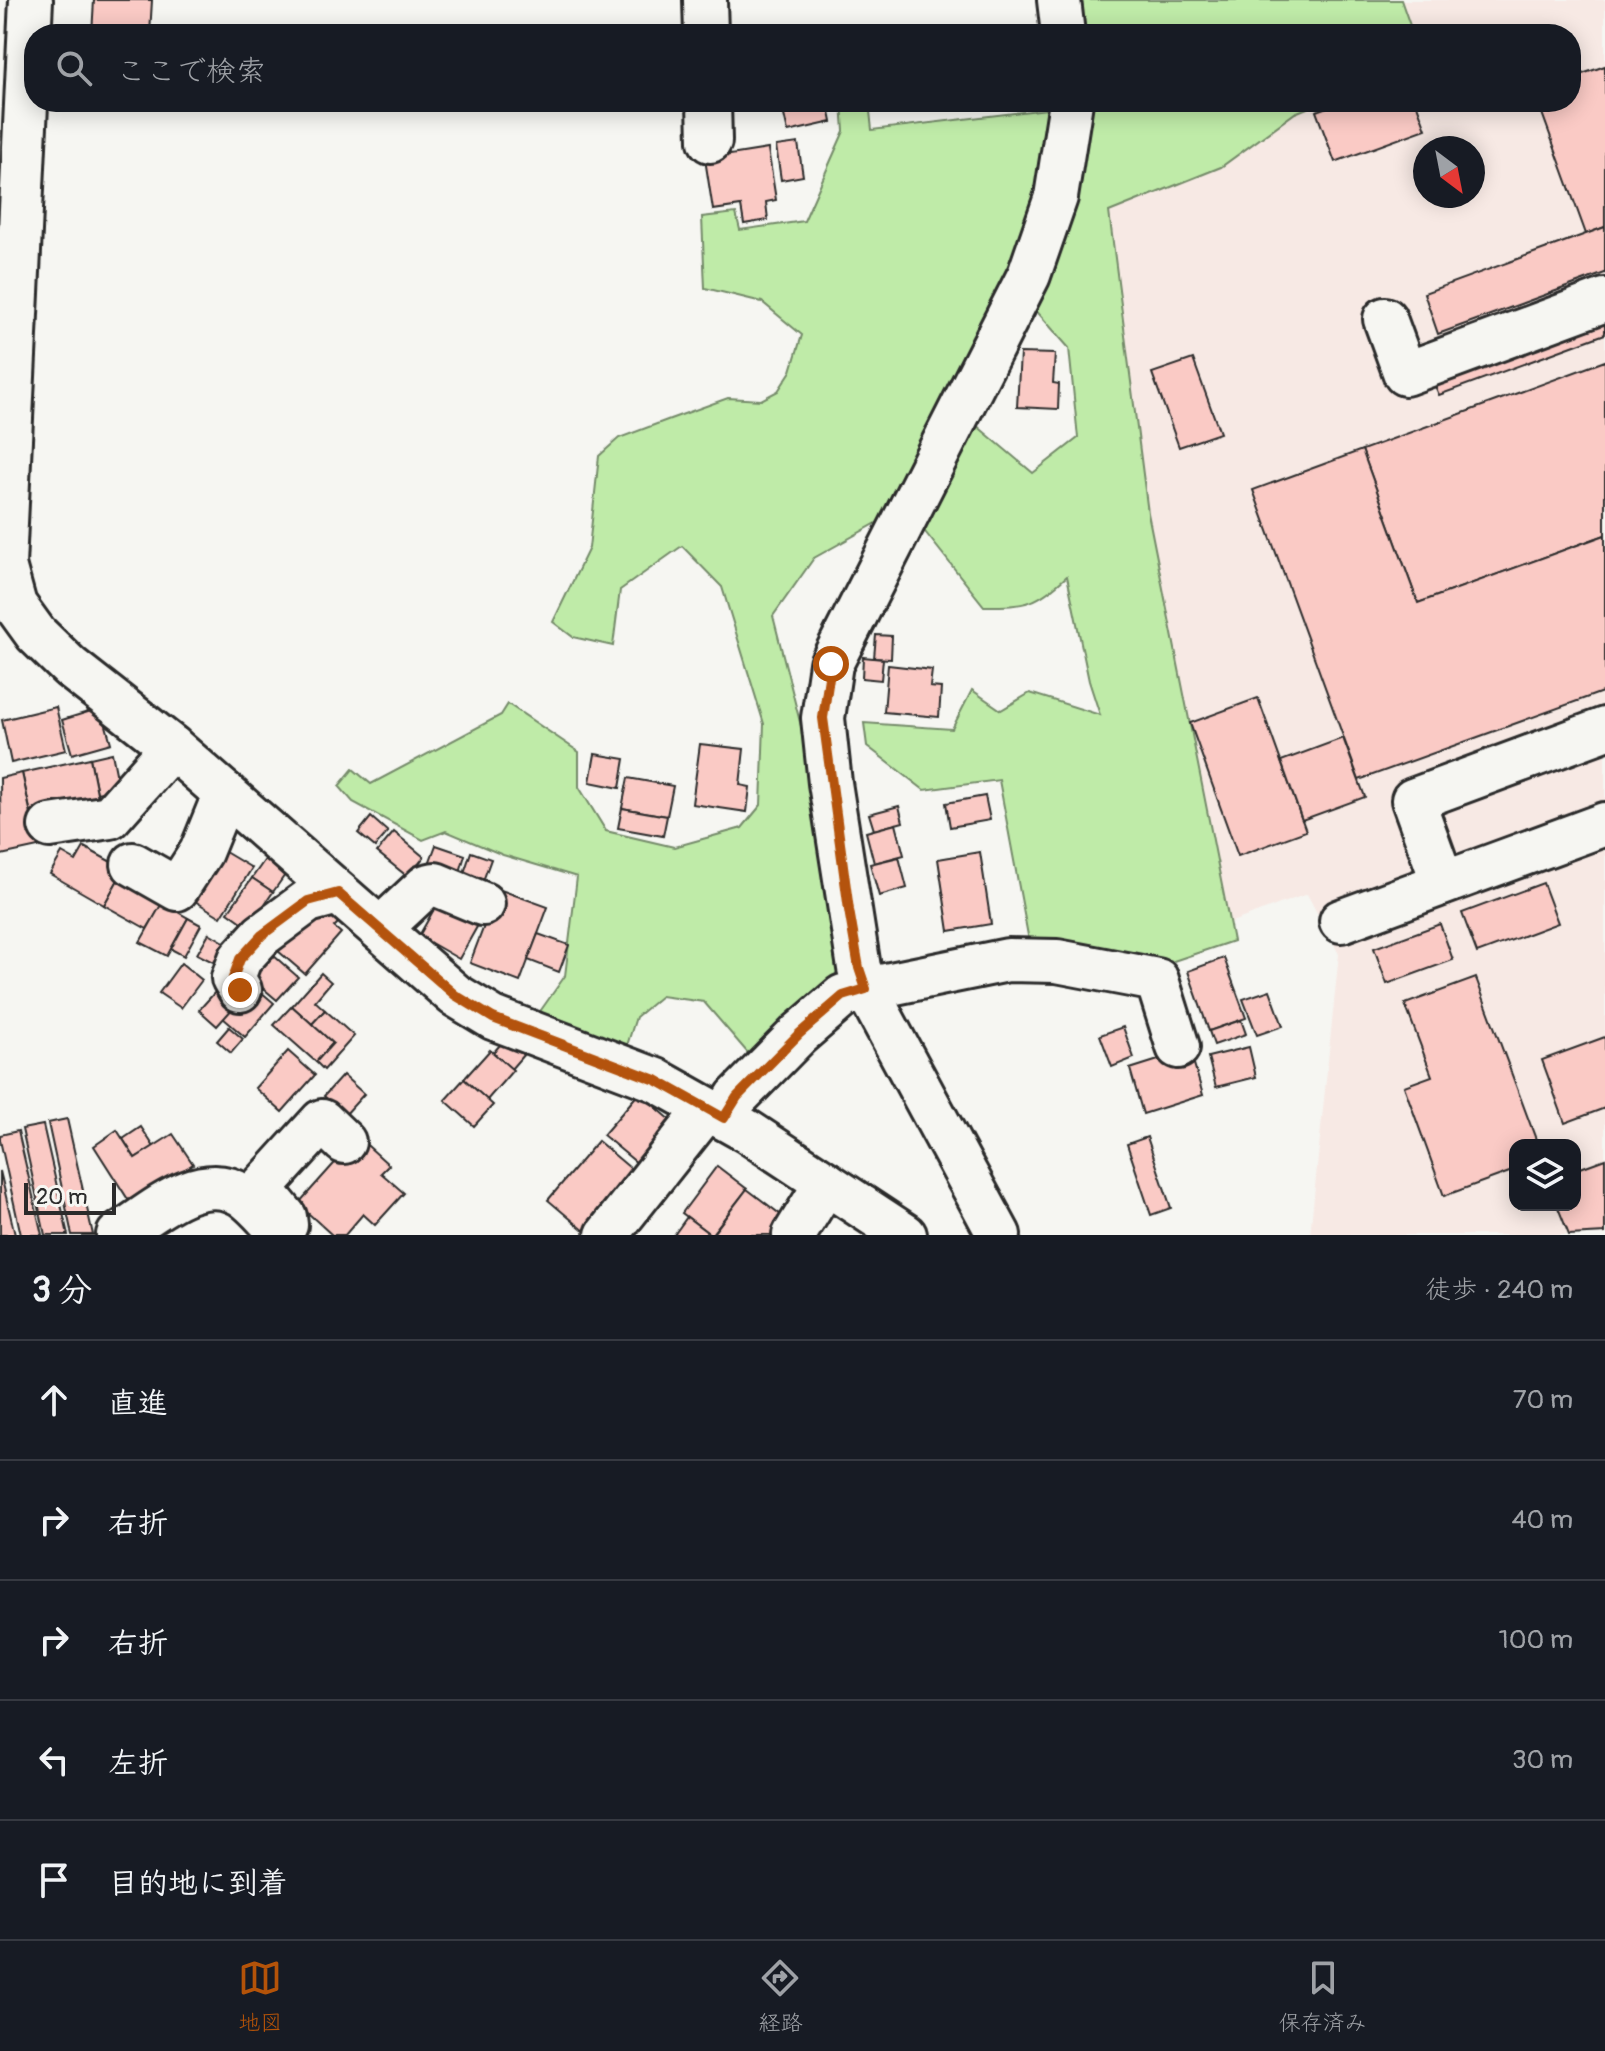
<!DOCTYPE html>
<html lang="ja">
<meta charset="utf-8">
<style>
:root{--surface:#171b24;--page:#20242c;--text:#f1f3f6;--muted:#9ea1a6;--line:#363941;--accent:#b45309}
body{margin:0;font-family:Pangolin,"Klee One",sans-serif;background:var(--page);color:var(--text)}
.controls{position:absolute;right:24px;bottom:24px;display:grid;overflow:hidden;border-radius:16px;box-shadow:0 4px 20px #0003}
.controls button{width:72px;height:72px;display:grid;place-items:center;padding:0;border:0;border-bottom:2px solid var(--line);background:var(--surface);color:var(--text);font:40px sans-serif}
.compass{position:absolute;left:1413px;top:136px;width:72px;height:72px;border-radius:50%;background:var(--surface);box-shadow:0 4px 20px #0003;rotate:148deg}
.scale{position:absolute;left:24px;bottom:20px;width:92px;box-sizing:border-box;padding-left:8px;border:4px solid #2b2b2b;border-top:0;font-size:22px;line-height:28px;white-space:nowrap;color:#2b2b2b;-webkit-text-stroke:6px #f6f6f2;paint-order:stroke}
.stop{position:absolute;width:24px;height:24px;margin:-18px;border:6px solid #b45309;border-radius:50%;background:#fff}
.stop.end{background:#b45309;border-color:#fff;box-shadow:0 2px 8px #0008}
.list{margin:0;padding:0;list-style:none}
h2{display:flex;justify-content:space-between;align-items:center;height:104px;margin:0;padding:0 32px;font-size:34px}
h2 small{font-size:26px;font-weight:400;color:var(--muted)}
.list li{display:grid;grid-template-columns:52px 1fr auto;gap:24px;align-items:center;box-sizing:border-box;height:120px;padding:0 32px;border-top:2px solid var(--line)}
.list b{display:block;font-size:30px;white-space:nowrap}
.list em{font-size:26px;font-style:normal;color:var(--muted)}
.icon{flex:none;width:44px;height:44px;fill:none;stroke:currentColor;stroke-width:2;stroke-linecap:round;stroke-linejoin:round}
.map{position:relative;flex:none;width:1605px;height:1235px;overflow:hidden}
.search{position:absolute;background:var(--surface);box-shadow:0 4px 20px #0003;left:24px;right:24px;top:24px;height:88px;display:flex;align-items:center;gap:20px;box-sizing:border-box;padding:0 28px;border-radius:32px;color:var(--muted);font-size:30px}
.sheet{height:704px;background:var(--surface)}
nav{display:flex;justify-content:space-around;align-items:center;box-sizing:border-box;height:112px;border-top:2px solid var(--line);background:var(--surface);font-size:22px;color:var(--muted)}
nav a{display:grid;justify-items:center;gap:4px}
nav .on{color:var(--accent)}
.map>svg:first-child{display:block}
</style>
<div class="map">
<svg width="1605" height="1235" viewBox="0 0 1605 1235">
<rect width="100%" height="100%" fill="#f6f6f2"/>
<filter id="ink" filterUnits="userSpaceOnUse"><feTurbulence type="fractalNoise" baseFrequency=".0125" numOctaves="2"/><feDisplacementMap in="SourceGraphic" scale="16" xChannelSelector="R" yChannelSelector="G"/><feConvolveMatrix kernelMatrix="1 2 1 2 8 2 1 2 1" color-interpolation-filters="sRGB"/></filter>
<g filter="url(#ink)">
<path fill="#f7e9e4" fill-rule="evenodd" d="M1401 0H1605V1235H1310L1339 954 1307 894 1229 923 1148 513 1109 211 1221 167 1295 113 1322 102H1571V34H1413ZM1425 148H1473V196H1425ZM1515 1145H1575V1205H1515Z"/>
<g fill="#bfeba8" stroke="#758b6a" stroke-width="2">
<path d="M1078 0H1401L1413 34H1080Z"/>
<path d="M842 102H869L872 130 1047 109 1039 182 1008 267 880 521 814 558 773 616 803 734 843 976 753 1059 704 1002 661 996 636 1017 624 1055 534 1020 565 976 577 877 503 855 446 831 423 840 353 802 339 786 353 769 371 784 501 715 508 704 579 752V787L606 831 674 847 742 828 761 805 764 724 722 587 682 546 620 590 613 646 573 637 553 622 589 548 599 456 619 438 670 419 728 398 761 400 778 391 791 371 802 335 762 302 705 288 702 217 736 213 740 230 804 221 844 131Z"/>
<path d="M1086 102H1322L1295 113 1221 167 1109 212 1148 513 1233 941 1150 969 1029 941 999 780 924 790 867 746 864 723 952 729 972 690 1001 710 1030 693 1100 715 1089 681 1067 576C1036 605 1027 606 984 606L918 523 976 425 1033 473 1078 438 1069 348 1032 306Z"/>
</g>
<g fill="#facac5" stroke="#2b2b2b" stroke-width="2">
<path d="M94 0H152L150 34H92Z"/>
<path d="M1605 66V227L1586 234 1538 102H1571V78Z"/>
<path d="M781 102H828L832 122 788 132Z"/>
<path d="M1341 102H1416L1426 129 1335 162 1316 111Z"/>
<path d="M798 143 803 176 781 180 776 146Z"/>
<path d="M768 149 776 200 766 202 768 220 744 224 741 206 713 210 705 159Z"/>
<path d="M1605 227V273L1438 334 1424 293Z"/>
<path d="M1605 310V334L1439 395 1430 374Z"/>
<path d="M1020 353 1055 354 1053 383 1059 384 1058 409 1017 407Z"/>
<path d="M1193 359 1220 433 1179 447 1152 373Z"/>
<path d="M1605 361V535L1418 603 1362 450Z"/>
<path d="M1362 450 1418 603 1605 535V691L1359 780 1253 490Z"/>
<path d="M876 635 892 636 891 659 874 658Z"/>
<path d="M863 657 883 659 881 680 862 678Z"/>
<path d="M888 665 932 670 930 687 941 688 939 717 884 712Z"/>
<path d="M1258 698 1306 831 1238 856 1190 723Z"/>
<path d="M56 707 66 750 11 763 2 720Z"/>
<path d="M101 708 111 743 72 754 62 720Z"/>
<path d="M1343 738 1365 797 1302 820 1281 761Z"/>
<path d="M700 744 744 749 740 785 750 787 747 812 692 804Z"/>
<path d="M112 753 119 788 97 793 90 758Z"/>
<path d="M595 754 625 759 620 788 590 782Z"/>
<path d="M90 758 99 803 32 818 22 773Z"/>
<path d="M22 773 38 847 1 855 0 778Z"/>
<path d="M628 778 673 786 667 816 622 808Z"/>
<path d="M985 796 990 820 950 827 946 803Z"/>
<path d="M899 806 903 822 874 830 869 814Z"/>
<path d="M622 808 667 816 663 836 618 828Z"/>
<path d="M371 817 388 832 375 847 358 833Z"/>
<path d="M896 824 904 855 874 863 866 832Z"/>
<path d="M394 832 424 857 408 877 377 852Z"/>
<path d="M436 845 465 855 458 879 427 869Z"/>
<path d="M215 846 252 868 221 917 185 895Z"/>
<path d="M84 847 124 869 104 905 50 874 62 853 76 861Z"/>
<path d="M471 852 491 859 480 889 461 882Z"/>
<path d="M980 852 991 924 949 931 938 859Z"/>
<path d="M899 857 907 888 879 896 870 864Z"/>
<path d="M266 858 287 872 273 892 252 878Z"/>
<path d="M124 869 168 894 147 929 104 905Z"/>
<path d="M252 878 273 892 249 927 228 912Z"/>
<path d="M1543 883 1558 923 1477 953 1462 913Z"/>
<path d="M498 889 548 907 520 982 470 963Z"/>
<path d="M318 902 340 921 334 927 341 933 305 974 271 945Z"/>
<path d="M438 902 478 925 459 959 419 936Z"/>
<path d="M162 903 188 918 167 956 140 942Z"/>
<path d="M188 918 201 925 184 956 171 949Z"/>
<path d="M1440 924 1453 960 1387 984 1374 948Z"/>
<path d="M209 933 226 943 215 963 197 954Z"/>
<path d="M538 934 569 945 559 972 528 960Z"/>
<path d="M273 955 298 977 277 1000 252 979Z"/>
<path d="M1224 958 1246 1018 1209 1031 1188 971Z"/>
<path d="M181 963 202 980 181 1008 159 993Z"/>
<path d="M321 973 331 982 315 1001 325 1010 312 1024 292 1006Z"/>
<path d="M1476 978 1538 1145H1515V1170L1444 1196 1404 1086 1432 1076 1405 1004Z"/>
<path d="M253 985 274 1003 245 1037 223 1018Z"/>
<path d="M1270 990 1283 1026 1257 1035 1243 999Z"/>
<path d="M216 991 234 1007 217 1026 199 1010Z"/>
<path d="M292 1006 333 1043 316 1062 274 1025Z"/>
<path d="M325 1010 354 1036 324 1070 316 1062 333 1043 312 1024Z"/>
<path d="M1241 1020 1246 1034 1214 1045 1209 1031Z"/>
<path d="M229 1027 243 1039 231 1053 217 1041Z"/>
<path d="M1123 1027 1134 1058 1112 1067 1100 1035Z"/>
<path d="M1605 1037V1108L1565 1123 1542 1060Z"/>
<path d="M506 1038 524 1054 511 1069 493 1053Z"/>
<path d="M1249 1047 1256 1077 1216 1087 1208 1057Z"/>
<path d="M490 1050 513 1070 487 1100 464 1079Z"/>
<path d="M1190 1050 1203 1095 1143 1114 1130 1069Z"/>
<path d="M288 1051 315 1075 282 1112 255 1088Z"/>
<path d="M343 1075 364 1094 345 1115 324 1096Z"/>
<path d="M464 1079 493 1105 474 1126 445 1100Z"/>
<path d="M639 1093 678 1126 643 1168 603 1135Z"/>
<path d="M67 1119 93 1235H72L48 1123Z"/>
<path d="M43 1125 68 1235H45L22 1129Z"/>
<path d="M141 1127 154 1147 135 1158 123 1139Z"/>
<path d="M117 1130 135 1158 173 1134 193 1164 131 1204 94 1146Z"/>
<path d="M18 1131 42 1235H21L0 1140V1135Z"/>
<path d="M358 1137 389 1165 381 1173 404 1193 375 1225 363 1214 345 1235H332L298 1204Z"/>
<path d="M1147 1137 1171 1208 1151 1215 1127 1144Z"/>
<path d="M598 1141 636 1173 586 1232 548 1200Z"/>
<path d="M1605 1159V1233L1569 1235 1557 1205H1575V1170Z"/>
<path d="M717 1166 747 1189 711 1235 682 1213Z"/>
<path d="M0 1171 15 1235H0Z"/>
<path d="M747 1189 785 1218 772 1235H712Z"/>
<path d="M687 1217 711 1235H674Z"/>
</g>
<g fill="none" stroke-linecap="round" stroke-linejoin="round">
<defs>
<g id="minor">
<path d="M31 0 4 565 15 605 36 634 70 667 172 747 455 995 493 1018 656 1080 747 1131 905 1235"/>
<path d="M705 0 706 34"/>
<path d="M1059 0 1063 34"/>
<path d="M709 102 710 141"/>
<path d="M1385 319 1405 374 1605 300"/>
<path d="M50 826 110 817 172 747"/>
<path d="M133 864 177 889 201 852 225 793"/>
<path d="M1443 883 1413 800 1605 729"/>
<path d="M1341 921 1605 824"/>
<path d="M380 929 426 886 435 884 483 904"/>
<path d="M240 990 233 978 240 959 262 935 308 901 338 893"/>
<path d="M724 1118 737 1097 799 1034 843 996 866 989 1008 960 1057 961 1157 980 1178 1047"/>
<path d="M286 1225 285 1217 261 1188 322 1121 344 1142"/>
<path d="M118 1235C153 1213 199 1169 242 1195 257 1205 270 1222 282 1235"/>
<path d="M607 1235 707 1109"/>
<path d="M794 1235 826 1183"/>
<path d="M999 1235 871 998 859 968 830 783 823 718 831 664 1029 275 1056 197 1071 102"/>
</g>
</defs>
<use href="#minor" stroke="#2b2b2b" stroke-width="48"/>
<use href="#minor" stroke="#f6f6f2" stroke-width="42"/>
</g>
</g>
<g fill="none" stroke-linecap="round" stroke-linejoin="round" filter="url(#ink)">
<path stroke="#b45309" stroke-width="10" d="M240 990 233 978 240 959 262 935 308 901 338 893 455 995 493 1018 656 1080 724 1118 737 1097 799 1034 843 996 866 989 859 968 849 910 823 718 831 664"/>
</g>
</svg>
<div class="controls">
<button><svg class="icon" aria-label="layers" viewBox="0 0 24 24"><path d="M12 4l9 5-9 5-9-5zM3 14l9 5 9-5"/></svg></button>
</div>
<svg class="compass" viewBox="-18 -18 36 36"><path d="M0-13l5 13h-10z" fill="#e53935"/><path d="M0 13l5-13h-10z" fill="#9ea1a6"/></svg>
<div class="scale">20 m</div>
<div class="stop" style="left:831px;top:664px"></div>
<div class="stop end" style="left:240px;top:990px"></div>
<div class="search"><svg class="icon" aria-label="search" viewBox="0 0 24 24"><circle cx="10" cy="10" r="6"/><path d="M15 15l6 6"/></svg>ここで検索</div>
</div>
<section class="sheet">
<h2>3 分<small>徒歩 · 240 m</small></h2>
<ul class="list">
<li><svg class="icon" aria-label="ahead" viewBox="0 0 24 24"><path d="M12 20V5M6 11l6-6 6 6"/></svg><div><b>直進</b></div><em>70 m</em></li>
<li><svg class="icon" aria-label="right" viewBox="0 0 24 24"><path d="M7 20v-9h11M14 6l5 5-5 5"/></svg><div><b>右折</b></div><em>40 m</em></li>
<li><svg class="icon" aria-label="right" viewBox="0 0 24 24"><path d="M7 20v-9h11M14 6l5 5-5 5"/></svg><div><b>右折</b></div><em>100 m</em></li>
<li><svg class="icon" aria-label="left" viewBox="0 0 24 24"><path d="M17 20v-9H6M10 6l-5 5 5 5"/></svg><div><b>左折</b></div><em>30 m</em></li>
<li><svg class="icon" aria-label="arrive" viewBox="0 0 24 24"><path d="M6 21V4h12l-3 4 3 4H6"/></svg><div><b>目的地に到着</b></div></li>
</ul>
</section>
<nav>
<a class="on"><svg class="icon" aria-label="map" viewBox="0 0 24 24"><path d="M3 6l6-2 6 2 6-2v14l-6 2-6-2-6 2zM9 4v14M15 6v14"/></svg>地図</a>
<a><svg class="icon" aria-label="directions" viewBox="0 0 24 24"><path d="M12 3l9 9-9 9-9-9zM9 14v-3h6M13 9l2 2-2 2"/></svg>経路</a>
<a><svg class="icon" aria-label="saved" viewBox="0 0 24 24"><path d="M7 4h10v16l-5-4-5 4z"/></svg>保存済み</a>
</nav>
